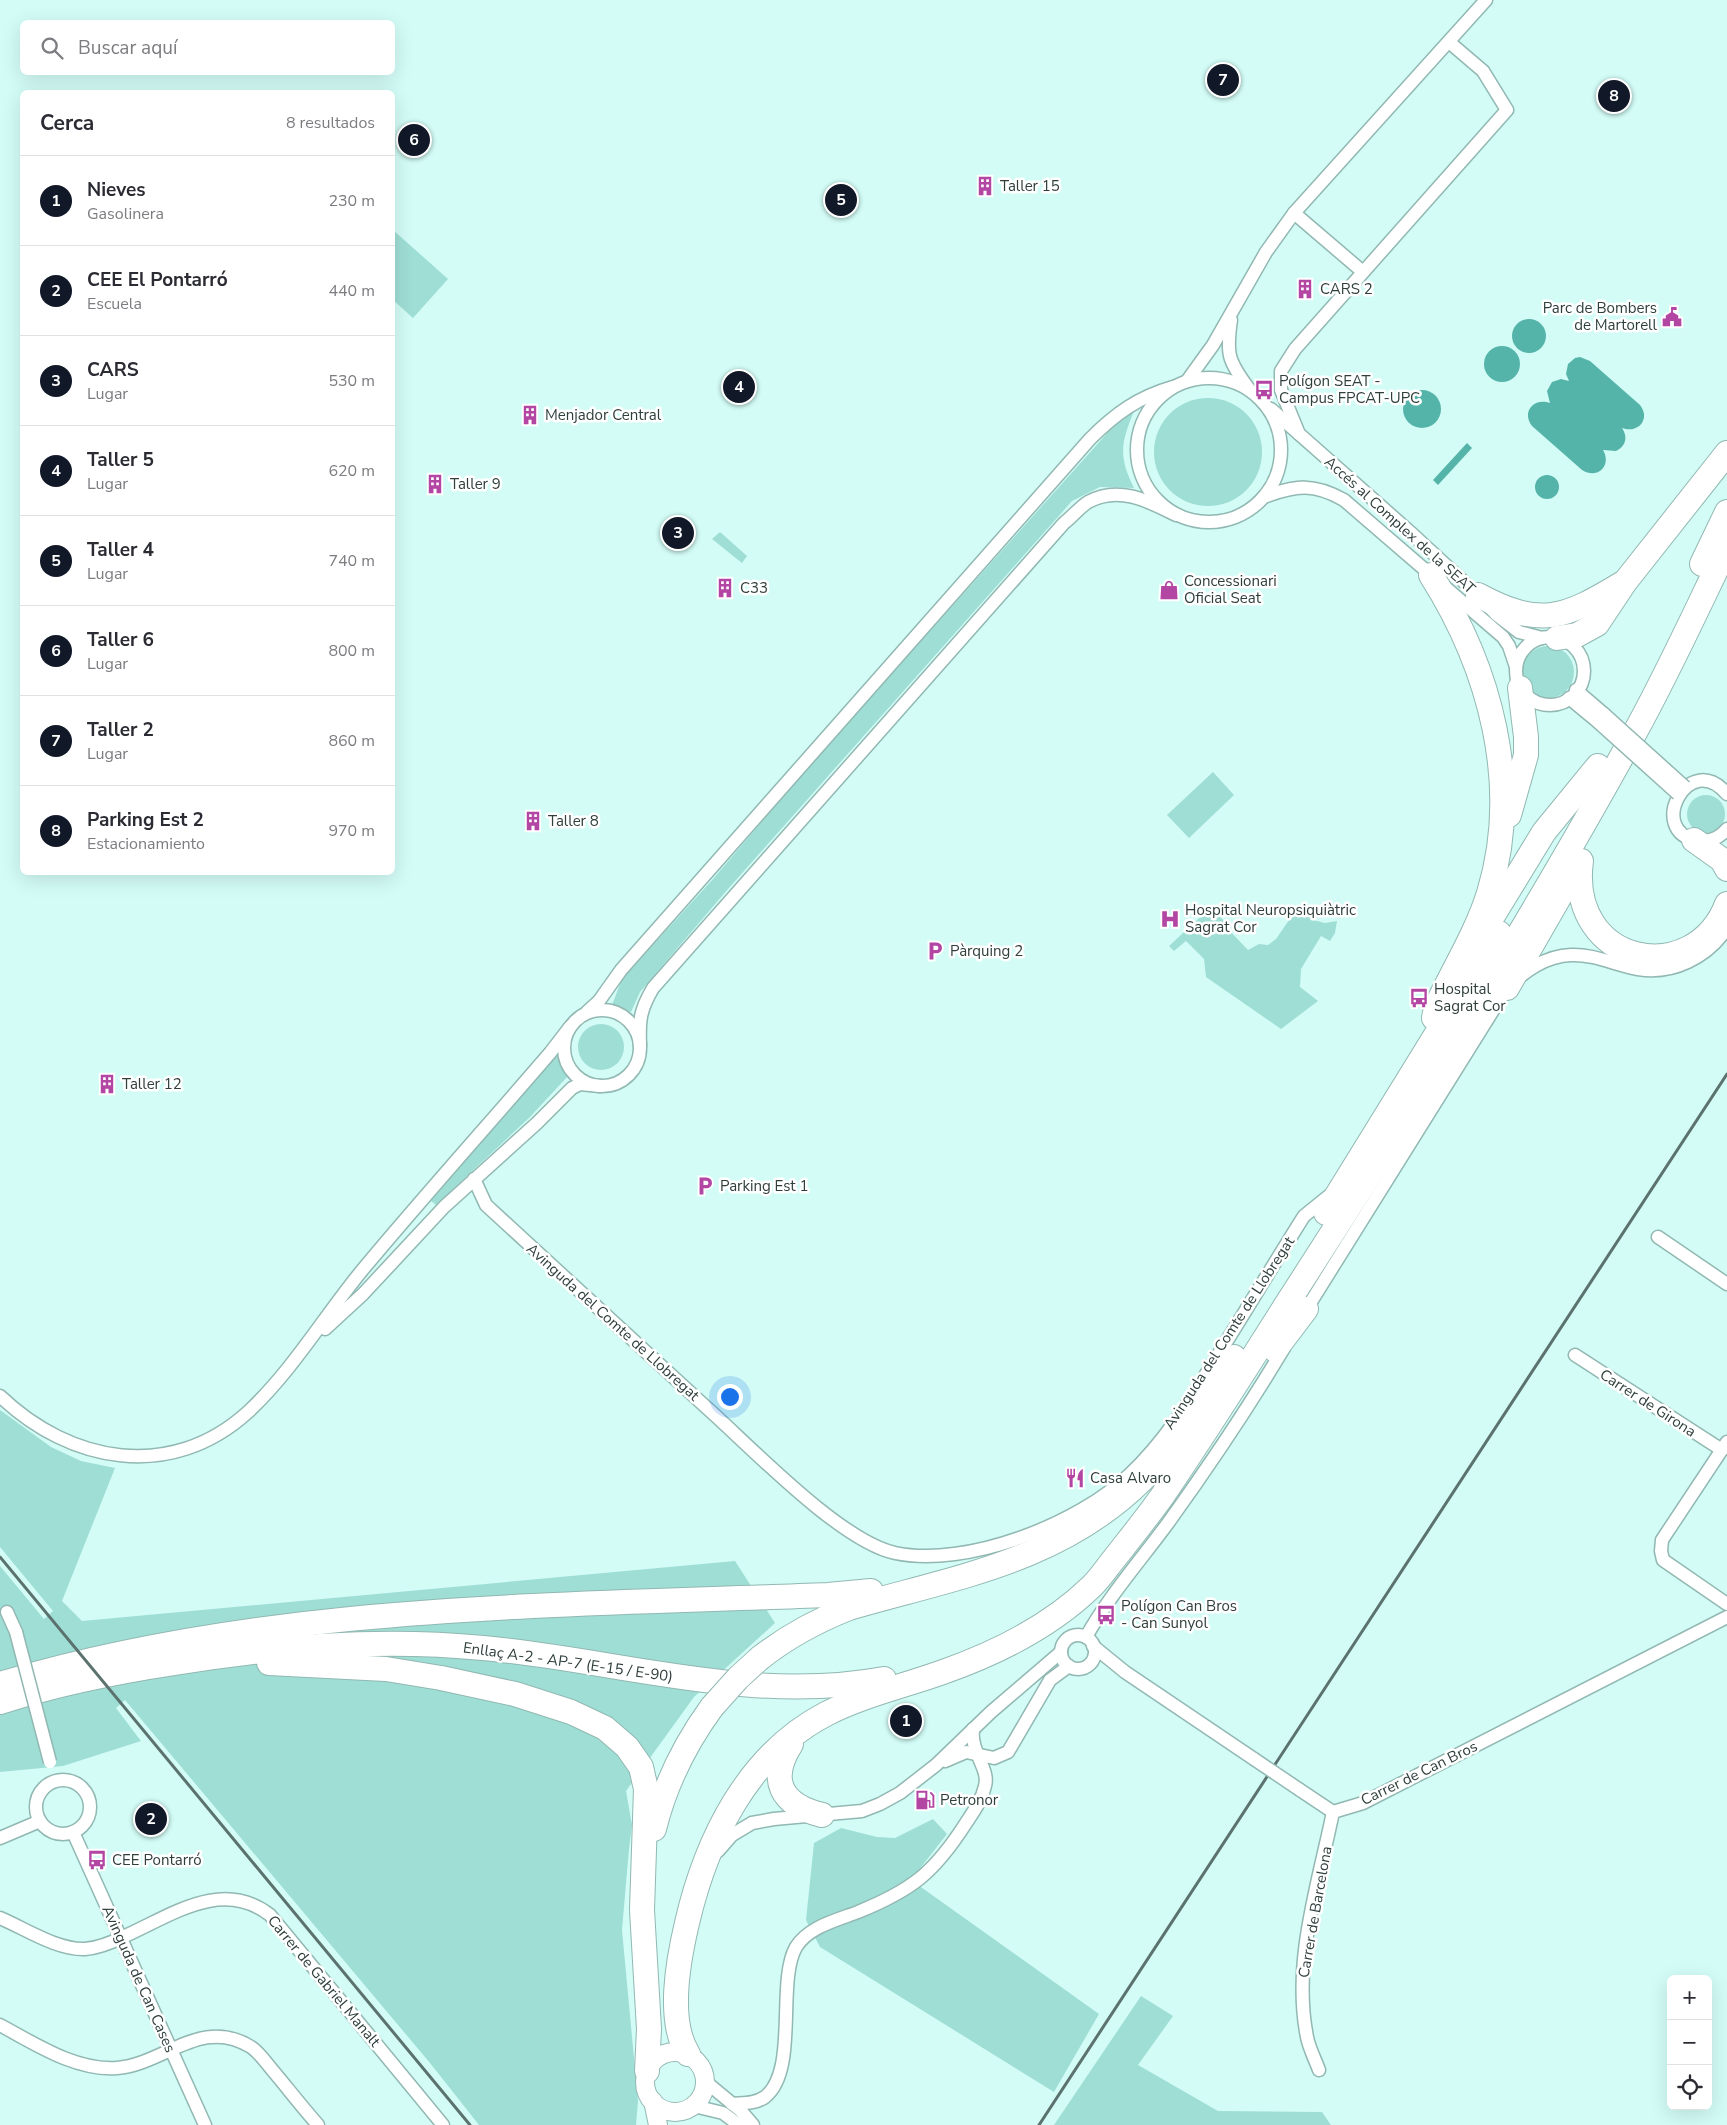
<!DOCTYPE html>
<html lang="es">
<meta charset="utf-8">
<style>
:root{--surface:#fff;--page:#f7f7f7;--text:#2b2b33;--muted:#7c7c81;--line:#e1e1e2;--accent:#111827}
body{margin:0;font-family:"Nunito Sans",sans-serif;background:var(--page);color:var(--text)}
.controls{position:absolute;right:15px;bottom:15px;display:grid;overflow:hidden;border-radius:8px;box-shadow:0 5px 20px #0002}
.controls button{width:45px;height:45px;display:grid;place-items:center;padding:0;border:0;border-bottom:1px solid var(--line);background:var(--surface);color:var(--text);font:25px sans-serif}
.you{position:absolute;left:729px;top:1396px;width:18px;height:18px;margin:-12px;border:4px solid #fff;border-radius:50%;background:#1a73e8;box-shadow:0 0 0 8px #1a73e833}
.badge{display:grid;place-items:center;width:32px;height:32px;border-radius:50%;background:var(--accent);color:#fff;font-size:16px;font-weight:700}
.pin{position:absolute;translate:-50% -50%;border:2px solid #fff;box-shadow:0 1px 5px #0006}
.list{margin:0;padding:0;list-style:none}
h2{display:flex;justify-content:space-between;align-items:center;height:65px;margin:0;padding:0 20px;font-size:21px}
h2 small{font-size:16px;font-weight:400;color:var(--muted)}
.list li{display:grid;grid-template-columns:32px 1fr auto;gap:15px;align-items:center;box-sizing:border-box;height:90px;padding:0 20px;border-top:1px solid var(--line)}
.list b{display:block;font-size:19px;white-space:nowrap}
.list p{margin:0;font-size:16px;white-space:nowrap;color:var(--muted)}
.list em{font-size:16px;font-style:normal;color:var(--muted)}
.icon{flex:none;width:28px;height:28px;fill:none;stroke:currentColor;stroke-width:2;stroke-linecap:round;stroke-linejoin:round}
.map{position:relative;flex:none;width:1727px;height:2125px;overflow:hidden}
.search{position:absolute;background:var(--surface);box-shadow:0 5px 20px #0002;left:20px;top:20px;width:375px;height:55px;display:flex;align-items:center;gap:12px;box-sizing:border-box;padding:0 18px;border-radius:8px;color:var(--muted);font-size:19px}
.panel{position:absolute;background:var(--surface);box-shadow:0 5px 20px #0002;left:20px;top:90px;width:375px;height:785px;border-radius:8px}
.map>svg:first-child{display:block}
</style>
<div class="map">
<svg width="1727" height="2125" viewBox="0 0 1727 2125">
<rect width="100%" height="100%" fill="#d3fcf6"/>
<g fill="#9fded5">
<path d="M393 230 448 279 413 318 393 300Z"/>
<circle cx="1208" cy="452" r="54"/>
<path d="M1134 411C1121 443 1118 456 1134 488L1100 487 1072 501 728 889 640 992 631 1012 612 1005 622 979 713 879 809 766 1110 430Z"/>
<path d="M720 532 747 556 742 563 712 539Z"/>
<circle cx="1548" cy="672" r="26"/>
<path d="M1213 772 1234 795 1189 838 1167 815Z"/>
<circle cx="1706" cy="814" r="19"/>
<path d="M1211 907 1224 921 1225 926 1248 950 1259 944 1268 945 1276 939 1298 907 1305 908 1313 920 1325 923 1337 921 1335 933 1330 941 1321 936 1301 969 1300 987 1318 1001 1281 1029 1206 977 1204 959 1186 941 1174 951 1169 946Z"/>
<circle cx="601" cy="1047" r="23"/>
<path d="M557 1053 568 1076 530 1117 436 1205 431 1201Z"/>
<path d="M0 1410 51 1447 81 1461 115 1468 62 1601 82 1621 735 1561 775 1623 694 1697 626 1791 632 1825 629 1849 622 1930 638 2101 636 2125H479L430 2063 125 1700 116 1708 141 1741 63 1766 0 1772V1566L44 1619 53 1611 0 1547Z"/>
<path d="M933 1819 947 1834 911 1880 1099 2014 1054 2092 820 1947 806 1920 814 1843 841 1828 877 1837 895 1838Z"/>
<path d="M1141 1996 1173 2016 1138 2065 1218 2111 1322 2112 1331 2125H1054Z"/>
</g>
<g fill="#55b4a9">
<circle cx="1529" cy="336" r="17"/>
<circle cx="1502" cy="364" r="18"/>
<path d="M1580 357 1590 361 1640 405C1651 419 1638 434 1622 428 1628 437 1626 446 1616 451L1603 450C1612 465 1598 480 1582 470L1532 426C1521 412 1534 397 1550 403L1547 391 1552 382 1561 379 1569 381 1566 374 1568 364 1575 358Z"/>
<circle cx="1422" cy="409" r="19"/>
<path d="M1467 443 1472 448 1438 485 1433 480Z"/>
<circle cx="1547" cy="487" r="12"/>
</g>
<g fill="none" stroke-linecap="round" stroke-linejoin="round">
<defs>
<g id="street">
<path d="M1294 213 1363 272"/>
<path d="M1231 320C1226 354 1228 361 1249 389"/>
<circle cx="1209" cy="450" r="72"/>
<path d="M1187 381 1213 345 1266 252 1294 213 1486 0"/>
<path d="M1271 409 1410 532 1478 595 1497 615 1519 632 1542 638"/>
<path d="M1299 434 1281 390V371L1295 349 1507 110 1483 71 1449 42"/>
<path d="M1264 497C1296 485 1314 483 1344 500L1503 637 1509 646 1516 667"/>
<circle cx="1550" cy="671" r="34"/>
<path d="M1576 690 1604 714"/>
<path d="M1569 698 1598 722"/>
<path d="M1727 794C1688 748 1646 833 1697 840 1710 842 1718 839 1727 829"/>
<circle cx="602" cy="1048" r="38"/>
<path d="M587 1012 599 1001 621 970 1090 439C1115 414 1138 397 1173 387"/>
<path d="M640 1045C639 1020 640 1010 653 988L1064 523C1072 517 1080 507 1088 502 1119 485 1148 501 1176 515"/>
<path d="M474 1179 486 1205C559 1273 633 1340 707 1408 751 1447 840 1541 895 1553 966 1568 1079 1524 1130 1474 1164 1442 1189 1402 1213 1363 1244 1314 1273 1265 1304 1216L1330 1195"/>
<path d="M1658 1237 1727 1284"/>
<path d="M1304 1313 1507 988C1525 971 1545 956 1571 955 1594 954 1615 965 1638 969 1673 975 1708 957 1727 928"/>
<path d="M325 1329 363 1294 444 1207 537 1123 572 1088 580 1084 600 1086"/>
<path d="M1575 1355 1722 1450"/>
<path d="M0 1396C70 1463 171 1482 248 1412 293 1370 325 1315 364 1268 425 1195 488 1125 550 1053L570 1027"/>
<path d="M1727 1442 1662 1540 1661 1551 1663 1560 1727 1604"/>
<path d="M7 1612 16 1632"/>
<circle cx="1078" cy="1652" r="17"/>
<path d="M1086 1637C1109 1596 1140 1561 1168 1523 1209 1466 1248 1408 1284 1348"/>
<path d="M1093 1646 1125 1672 1254 1759"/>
<path d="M945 1761 966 1752 994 1758 1008 1752 1050 1680 1069 1666"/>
<circle cx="63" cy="1807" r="27"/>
<path d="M1300 1790 1333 1812 1363 1803 1727 1617"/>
<path d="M73 1832 205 2125"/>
<path d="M0 1838 40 1821"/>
<path d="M718 1851 732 1835 752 1823 774 1819 862 1811 880 1804 900 1793 936 1765 991 1712 1061 1652"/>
<path d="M0 1918C26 1929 57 1950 85 1949 99 1948 113 1942 125 1936 172 1915 222 1878 270 1915L443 2125"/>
<path d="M0 2025C35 2044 76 2071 117 2068 165 2064 201 2016 251 2047 260 2053 267 2064 274 2072 289 2090 303 2108 318 2125"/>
<path d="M1319 2070C1315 2059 1309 2048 1307 2037 1292 1963 1318 1885 1333 1812"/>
<path d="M706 2082 741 2111 753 2125"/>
<path d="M732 2104C743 2103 755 2104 765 2097 799 2070 776 1982 796 1947 808 1927 837 1920 858 1912 912 1890 934 1873 966 1823 974 1811 982 1800 985 1786 990 1769 970 1752 973 1729"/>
<path d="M694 2106 723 2113 739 2125"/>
</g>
<g id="secondary">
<circle cx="675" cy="2082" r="30"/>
<path d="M653 2101 658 2125"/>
</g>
<g id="highway">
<path d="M1702 564 1727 512"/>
<path d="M1431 575C1490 668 1522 785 1489 893 1477 932 1453 970 1436 1007L1434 1018"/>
<path d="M1478 595C1541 629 1565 618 1623 583"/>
<path d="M1557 638 1577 635 1597 624 1625 582 1727 453"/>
<path d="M1509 815 1526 755V737L1520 688"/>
<path d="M1694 840 1722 860 1727 869"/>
<path d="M1581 861C1567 966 1694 990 1727 904"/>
<path d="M1489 922 1544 832 1598 766"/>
<path d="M1507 988 1576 868"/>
<path d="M1326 1213 1499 933"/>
<path d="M1275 1350 1306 1309"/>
<path d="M760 1658C788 1636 816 1621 849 1608 955 1577 1058 1562 1141 1481 1178 1445 1205 1399 1234 1357"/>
<path d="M269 1663 386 1669 441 1678 515 1694 571 1712 605 1728 627 1747 641 1767 646 1789 642 1910 649 2029 647 2071"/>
<path d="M0 1684C268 1604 551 1606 828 1595L871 1591"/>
<path d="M0 1702C57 1684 115 1672 175 1663 277 1646 380 1638 483 1648 617 1660 749 1704 884 1679"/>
<path d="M791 1744C768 1780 781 1805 822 1815"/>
<path d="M654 1829C665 1784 685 1744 712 1707"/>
<path d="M688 2054C667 2021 678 1961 687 1923 706 1841 747 1755 826 1714 863 1695 904 1686 943 1672 997 1653 1051 1626 1092 1586 1099 1579 1104 1572 1110 1564 1128 1541 1146 1519 1163 1495 1206 1432 1247 1367 1288 1302 1407 1117 1527 930 1633 736 1667 675 1696 611 1727 547"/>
</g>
</defs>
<use href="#street" stroke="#91b8b2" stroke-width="15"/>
<use href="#secondary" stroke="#91b8b2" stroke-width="20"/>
<use href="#highway" stroke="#91b8b2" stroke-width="26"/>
<use href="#street" stroke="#fff" stroke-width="12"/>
<use href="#secondary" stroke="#fff" stroke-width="18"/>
<use href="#highway" stroke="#fff" stroke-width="24"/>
<g stroke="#5b726e" stroke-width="3">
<path d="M0 1557 470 2125"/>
<path d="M1039 2125 1727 1074"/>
</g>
<defs>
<g id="street-bridge">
<path d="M1604 714 1685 787"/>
<path d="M1598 722 1678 794"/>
<path d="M16 1632 50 1762"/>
<path d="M1254 1759 1300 1790"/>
</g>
<path id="highway-bridge" d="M712 1707 738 1678 760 1658"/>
</defs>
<use href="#street-bridge" stroke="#91b8b2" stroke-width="15" stroke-linecap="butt"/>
<use href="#highway-bridge" stroke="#91b8b2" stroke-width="26" stroke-linecap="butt"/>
<use href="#street-bridge" stroke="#fff" stroke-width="12"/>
<use href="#highway-bridge" stroke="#fff" stroke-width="24"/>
</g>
<defs>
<symbol id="building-bare" viewBox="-9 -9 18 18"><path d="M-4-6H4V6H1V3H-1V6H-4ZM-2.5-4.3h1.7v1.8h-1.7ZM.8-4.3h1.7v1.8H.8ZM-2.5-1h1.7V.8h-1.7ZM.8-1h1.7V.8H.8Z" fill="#b345a3" stroke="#fff" stroke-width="2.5" paint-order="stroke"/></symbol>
<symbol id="civic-bare" viewBox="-9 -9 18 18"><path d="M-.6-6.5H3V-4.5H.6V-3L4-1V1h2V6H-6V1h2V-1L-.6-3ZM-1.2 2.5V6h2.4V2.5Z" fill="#b345a3" stroke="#fff" stroke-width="2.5" paint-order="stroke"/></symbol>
<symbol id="bus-bare" viewBox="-9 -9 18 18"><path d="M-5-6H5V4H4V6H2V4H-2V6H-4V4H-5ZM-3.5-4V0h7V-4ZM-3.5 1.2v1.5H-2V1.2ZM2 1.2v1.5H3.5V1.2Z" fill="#b345a3" stroke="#fff" stroke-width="2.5" paint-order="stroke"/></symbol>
<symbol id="shop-bare" viewBox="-9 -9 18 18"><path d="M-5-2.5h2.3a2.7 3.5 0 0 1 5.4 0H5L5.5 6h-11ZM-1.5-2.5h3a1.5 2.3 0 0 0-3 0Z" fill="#b345a3" stroke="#fff" stroke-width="2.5" paint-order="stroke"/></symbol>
<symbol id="hospital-bare" viewBox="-9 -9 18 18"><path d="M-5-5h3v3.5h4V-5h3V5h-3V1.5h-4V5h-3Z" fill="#b345a3" stroke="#fff" stroke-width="2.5" paint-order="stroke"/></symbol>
<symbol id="parking-bare" viewBox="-9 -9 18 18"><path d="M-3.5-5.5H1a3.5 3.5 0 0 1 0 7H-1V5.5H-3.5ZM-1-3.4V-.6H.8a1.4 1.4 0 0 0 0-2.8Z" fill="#b345a3" stroke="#fff" stroke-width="2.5" paint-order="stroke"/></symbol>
<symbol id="restaurant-bare" viewBox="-9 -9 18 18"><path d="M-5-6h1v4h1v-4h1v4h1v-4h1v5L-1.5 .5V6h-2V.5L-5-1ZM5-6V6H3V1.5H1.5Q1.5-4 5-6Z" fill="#b345a3" stroke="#fff" stroke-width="2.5" paint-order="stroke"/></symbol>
<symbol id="fuel-bare" viewBox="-9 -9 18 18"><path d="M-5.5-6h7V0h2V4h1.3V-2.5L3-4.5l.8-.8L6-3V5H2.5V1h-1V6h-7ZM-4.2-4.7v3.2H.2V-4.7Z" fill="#b345a3" stroke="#fff" stroke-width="2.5" paint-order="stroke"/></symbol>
</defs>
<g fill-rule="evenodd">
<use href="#building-bare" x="971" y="172" width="28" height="28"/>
<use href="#building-bare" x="1291" y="275" width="28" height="28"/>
<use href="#civic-bare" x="1658" y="303" width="28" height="28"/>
<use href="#bus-bare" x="1250" y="376" width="28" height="28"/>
<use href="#building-bare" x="516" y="401" width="28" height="28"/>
<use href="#building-bare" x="421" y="470" width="28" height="28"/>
<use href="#building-bare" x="711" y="574" width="28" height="28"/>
<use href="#shop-bare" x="1155" y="576" width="28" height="28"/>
<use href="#building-bare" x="519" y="807" width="28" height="28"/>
<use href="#hospital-bare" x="1156" y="905" width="28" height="28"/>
<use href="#parking-bare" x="921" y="937" width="28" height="28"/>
<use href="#bus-bare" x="1405" y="984" width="28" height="28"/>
<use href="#building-bare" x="93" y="1070" width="28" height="28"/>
<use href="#parking-bare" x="691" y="1172" width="28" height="28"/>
<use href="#restaurant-bare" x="1061" y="1464" width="28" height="28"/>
<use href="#bus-bare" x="1092" y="1601" width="28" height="28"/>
<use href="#fuel-bare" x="911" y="1786" width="28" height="28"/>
<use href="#bus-bare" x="83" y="1846" width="28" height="28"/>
</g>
<g text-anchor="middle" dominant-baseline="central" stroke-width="5" stroke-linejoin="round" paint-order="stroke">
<g font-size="15" fill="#2f3f3c" stroke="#fff" text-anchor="start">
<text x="1000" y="186">Taller 15</text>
<text x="1320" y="289">CARS 2</text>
<text x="1657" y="308" text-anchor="end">Parc de Bombers<tspan x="1657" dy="17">de Martorell</tspan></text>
<text x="1279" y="381">Polígon SEAT -<tspan x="1279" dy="17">Campus FPCAT-UPC</tspan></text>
<text x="545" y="415">Menjador Central</text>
<text x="450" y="484">Taller 9</text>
<text x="1184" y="581">Concessionari<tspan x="1184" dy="17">Oficial Seat</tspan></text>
<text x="740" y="588">C33</text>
<text x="548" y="821">Taller 8</text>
<text x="1185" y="910">Hospital Neuropsiquiàtric<tspan x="1185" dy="17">Sagrat Cor</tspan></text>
<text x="950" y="951">Pàrquing 2</text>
<text x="1434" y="989">Hospital<tspan x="1434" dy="17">Sagrat Cor</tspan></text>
<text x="122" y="1084">Taller 12</text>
<text x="720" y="1186">Parking Est 1</text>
<text x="1090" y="1478">Casa Alvaro</text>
<text x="1121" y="1606">Polígon Can Bros<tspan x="1121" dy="17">- Can Sunyol</tspan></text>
<text x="940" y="1800">Petronor</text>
<text x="112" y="1860">CEE Pontarró</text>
</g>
<g font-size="15" fill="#2f3f3c" stroke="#fff">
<text transform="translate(1400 525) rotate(42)">Accés al Complex de la SEAT</text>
<text transform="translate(613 1322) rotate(42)">Avinguda del Comte de Llobregat</text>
<text transform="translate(1229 1333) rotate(-57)">Avinguda del Comte de Llobregat</text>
<text transform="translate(1648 1403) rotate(33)">Carrer de Girona</text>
<text transform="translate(568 1662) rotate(8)">Enllaç A-2 - AP-7 (E-15 / E-90)</text>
<text transform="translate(1419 1773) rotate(-26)">Carrer de Can Bros</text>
<text transform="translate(1315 1912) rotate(-80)">Carrer de Barcelona</text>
<text transform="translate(139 1979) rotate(66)">Avinguda de Can Cases</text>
<text transform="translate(324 1981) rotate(50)">Carrer de Gabriel Manalt</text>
</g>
</g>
</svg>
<div class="controls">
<button>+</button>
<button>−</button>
<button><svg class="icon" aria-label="locate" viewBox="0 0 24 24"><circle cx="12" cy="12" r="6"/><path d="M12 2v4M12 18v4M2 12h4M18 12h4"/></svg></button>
</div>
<div class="you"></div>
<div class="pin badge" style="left:906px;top:1721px">1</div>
<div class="pin badge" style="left:151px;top:1819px">2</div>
<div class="pin badge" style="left:678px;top:533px">3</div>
<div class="pin badge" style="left:739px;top:387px">4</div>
<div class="pin badge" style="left:841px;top:200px">5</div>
<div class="pin badge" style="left:414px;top:140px">6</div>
<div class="pin badge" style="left:1223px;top:80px">7</div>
<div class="pin badge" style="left:1614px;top:96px">8</div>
<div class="search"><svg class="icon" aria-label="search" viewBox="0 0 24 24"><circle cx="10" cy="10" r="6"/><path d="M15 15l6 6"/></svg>Buscar aquí</div>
<section class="panel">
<h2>Cerca<small>8 resultados</small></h2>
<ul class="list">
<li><span class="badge">1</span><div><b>Nieves</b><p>Gasolinera</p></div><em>230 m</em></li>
<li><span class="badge">2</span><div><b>CEE El Pontarró</b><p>Escuela</p></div><em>440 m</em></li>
<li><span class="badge">3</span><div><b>CARS</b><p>Lugar</p></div><em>530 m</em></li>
<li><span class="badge">4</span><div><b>Taller 5</b><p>Lugar</p></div><em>620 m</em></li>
<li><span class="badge">5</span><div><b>Taller 4</b><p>Lugar</p></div><em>740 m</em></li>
<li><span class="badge">6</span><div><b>Taller 6</b><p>Lugar</p></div><em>800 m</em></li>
<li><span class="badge">7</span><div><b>Taller 2</b><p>Lugar</p></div><em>860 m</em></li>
<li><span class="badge">8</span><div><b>Parking Est 2</b><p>Estacionamiento</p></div><em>970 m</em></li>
</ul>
</section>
</div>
